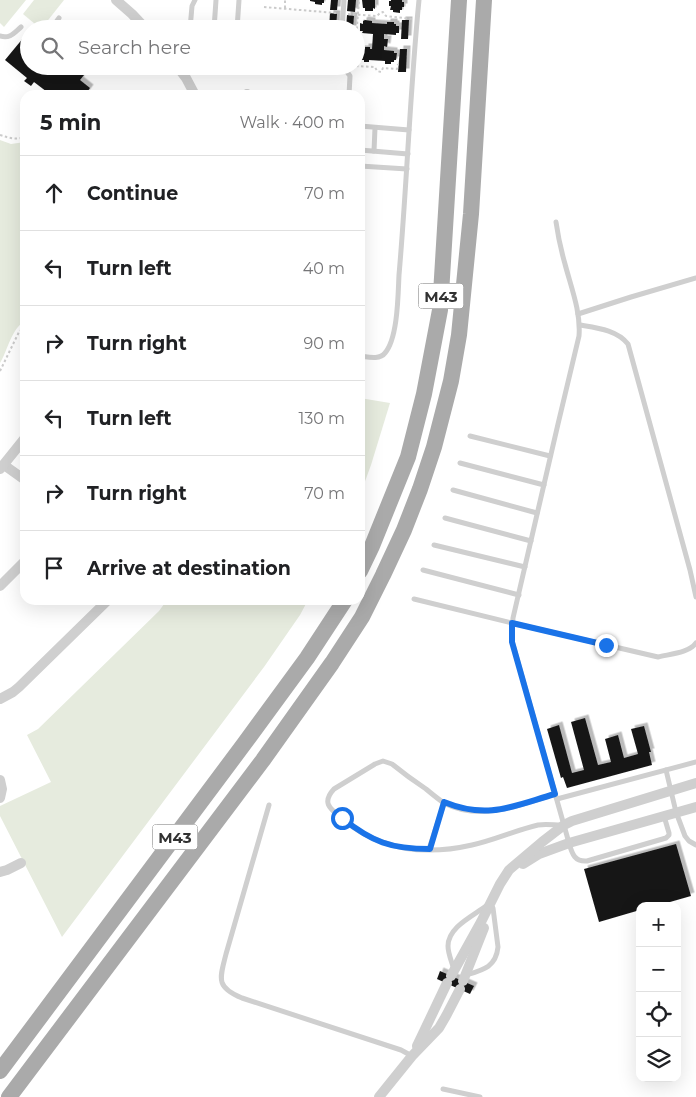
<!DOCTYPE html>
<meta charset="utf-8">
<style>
:root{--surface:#fff;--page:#f6f6f6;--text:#202124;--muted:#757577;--line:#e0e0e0}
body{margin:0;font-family:Montserrat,sans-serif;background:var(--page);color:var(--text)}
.controls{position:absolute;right:15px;bottom:15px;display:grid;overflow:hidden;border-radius:10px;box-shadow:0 5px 20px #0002}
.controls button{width:45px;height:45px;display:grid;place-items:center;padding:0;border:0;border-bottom:1px solid var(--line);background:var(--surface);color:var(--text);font:25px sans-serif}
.stop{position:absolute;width:15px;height:15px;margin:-11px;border:4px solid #1a73e8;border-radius:50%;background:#fff}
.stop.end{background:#1a73e8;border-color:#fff;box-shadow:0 1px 5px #0008}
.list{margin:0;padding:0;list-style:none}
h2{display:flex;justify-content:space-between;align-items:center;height:65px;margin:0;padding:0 20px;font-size:21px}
h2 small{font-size:16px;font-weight:400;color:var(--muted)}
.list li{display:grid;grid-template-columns:32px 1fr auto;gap:15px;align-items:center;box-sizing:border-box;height:75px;padding:0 20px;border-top:1px solid var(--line)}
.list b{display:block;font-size:19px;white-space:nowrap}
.list em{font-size:16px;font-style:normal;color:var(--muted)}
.icon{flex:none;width:28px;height:28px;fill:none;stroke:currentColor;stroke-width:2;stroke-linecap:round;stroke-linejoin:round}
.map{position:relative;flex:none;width:696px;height:1097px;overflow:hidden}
.search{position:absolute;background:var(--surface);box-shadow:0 5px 20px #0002;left:20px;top:20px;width:345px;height:55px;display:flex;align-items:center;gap:12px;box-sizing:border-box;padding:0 18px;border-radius:28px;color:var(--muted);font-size:19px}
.panel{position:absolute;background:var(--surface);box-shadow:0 5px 20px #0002;left:20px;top:90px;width:345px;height:515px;border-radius:15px}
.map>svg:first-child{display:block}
</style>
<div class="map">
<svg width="696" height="1097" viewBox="0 0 696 1097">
<defs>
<filter id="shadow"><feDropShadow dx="3.5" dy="-3.5" stdDeviation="0" flood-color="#0004"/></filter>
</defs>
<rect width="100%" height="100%" fill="#fff"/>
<g fill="#e6ebde">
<path d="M0 0H26L4 27 0 23Z"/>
<path d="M34 0H64L41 29 23 14Z"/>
<path d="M0 140 11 144 25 142V321C11 329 8 350 0 363Z"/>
<path d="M360 398 390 403 371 465 360 495Z"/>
<path d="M167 600H308L300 615 264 667 62 937 0 816V806L51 782 27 735 38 729 159 611Z"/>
</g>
<g fill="#191919" filter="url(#shadow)">
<path d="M310 0H324V3H322V5L315 4V2L310 1Z"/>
<path d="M331 0H338L337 10H330Z"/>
<path d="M348 0H356L355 12 347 11Z"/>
<path d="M362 0H375V9L373 8V11H365V8H363Z"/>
<path d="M391 0H402V2H404V7H402V10H400V13L393 12V10H390L391 6H389V1H391Z"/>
<path d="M330 13 337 14 336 29H329Z"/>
<path d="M347 15 354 16 353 29H346Z"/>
<path d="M365 20 372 21V23L387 24V22H394V24H396V26H399V33H396V35L384 34V39H388L387 47 384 46V50L394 51V53H397L396 60H394V62H391V64H385V61L369 60V62H364V60H361V58H358L359 51H361V49H365V47H370V49H372L373 34 362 33 363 31H360V23L363 24V21Z"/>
<path d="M402 20H409L408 39H401Z"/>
<path d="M29 31V66H73L84 75 80 80 90 88 85 95H51L34 82 31 86 24 81 27 78 5 60Z"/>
<path d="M400 49H407L406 72H398Z"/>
<path d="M585 718 598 765 611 762 605 739 618 735 624 758 638 754 631 729 644 726 651 752H649L652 765 567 788 563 777 561 778 547 729 559 725 572 773 584 770 571 722Z"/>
<path d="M676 844 691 896 656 906H640V910L599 922 584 869Z"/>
<path d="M440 971 474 986 470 994 437 979Z"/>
</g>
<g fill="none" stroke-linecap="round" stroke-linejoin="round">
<g stroke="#ccc" stroke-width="2" stroke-dasharray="2.5 2.5" stroke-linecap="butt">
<path d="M264 7 336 13"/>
<path d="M285 8V0"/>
<path d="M348 14 377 16 380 13 383 12 386 16 412 19"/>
<path d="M356 39 359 0"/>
<path d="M356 66 375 67 377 71 381 72 383 68 397 69 398 64"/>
<path d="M166 95 183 92"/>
<path d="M0 135C9 138 16 140 25 137"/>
<path d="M0 371 19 332 25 326"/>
</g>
<g stroke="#cfcfcf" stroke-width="5">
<path d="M51 29 59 18"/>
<path d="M190 29 192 6 195 0"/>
<path d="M214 29 216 0"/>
<path d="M237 29 239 0"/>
<path d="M342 29 344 0"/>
<path d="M0 36C10 39 14 33 21 27"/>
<path d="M81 66C89 71 95 72 102 66"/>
<path d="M343 66 350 76 349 95"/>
<path d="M211 70V66"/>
<path d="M360 126 409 130"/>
<path d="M360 150 408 154"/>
<path d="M374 151 375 128"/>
<path d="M360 166 407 169"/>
<path d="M556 222C558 236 561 250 565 264 571 287 581 312 579 336L558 424 513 618 512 632V641L569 843C572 853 574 862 587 861L666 838 669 835V833L664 816"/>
<path d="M578 314 631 297 696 278"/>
<path d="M580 325C598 328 617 330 628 344L690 570 696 597"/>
<path d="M360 356C368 357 380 360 385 353 398 338 398 294 399 275 407 183 410 91 419 0"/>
<path d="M470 436 550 456"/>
<path d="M460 463 544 485"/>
<path d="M453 490 537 513"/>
<path d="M445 518 531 541"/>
<path d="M434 545 525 567"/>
<path d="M423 570 519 595"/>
<path d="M414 599 512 623 658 657C670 654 689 653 696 643"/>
<path d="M666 770 676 812 685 836 689 841 696 845"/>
<path d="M555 794C519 805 481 822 444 803 438 799 432 794 426 789 414 781 403 773 392 764L383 761 375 764 334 789C322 802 329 808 340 817 378 850 424 856 472 845 495 840 516 830 538 825 545 824 554 825 561 825"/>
<path d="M557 799 696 762"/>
<path d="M269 805 226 954C220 978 215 987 242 998L401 1050 412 1056"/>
<path d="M429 849 444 803"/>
<path d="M454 970C452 962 448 954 448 946 448 927 473 916 486 906"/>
<path d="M466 975C483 970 496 967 498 947L493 908"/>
<path d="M443 1089 480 1097"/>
</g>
<g stroke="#cfcfcf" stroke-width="10">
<path d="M116 0 132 14 146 29"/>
<path d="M177 66 186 78 195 95"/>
<path d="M246 95 247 94"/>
<path d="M4 465 25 480"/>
<path d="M0 469 25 438"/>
<path d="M0 586 25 561"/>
<path d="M0 699 13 692 19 687 108 600"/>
<path d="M0 780 2 789 0 798"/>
<path d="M523 864 539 854 569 843 696 807"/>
<path d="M0 872 7 870 21 863"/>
<path d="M451 976 481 922 500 884 509 870 542 842 564 825 572 821 696 783"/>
<path d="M463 981 484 928"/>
<path d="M417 1046 447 983"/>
<path d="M379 1097 412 1056 439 1028 446 1016 460 989"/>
</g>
<g stroke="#aaa" stroke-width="16">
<path d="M360 571 372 546 408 457 424 394 440 310 459 0"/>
<path d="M0 1071 244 744 307 658 345 600"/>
<path d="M9 1097 263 760 332 663 362 617 383 575 404 530 420 489 434 447 451 381 459 335 471 214 484 0"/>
</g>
</g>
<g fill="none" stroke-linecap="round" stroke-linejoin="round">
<path stroke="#1a73e8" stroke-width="6" d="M342 818C372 842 391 849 430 849L444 802C488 820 513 806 555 794L512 642V623L606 645"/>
</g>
<g text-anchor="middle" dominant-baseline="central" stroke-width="5" stroke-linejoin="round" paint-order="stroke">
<g fill="#fff" stroke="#707070" stroke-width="1">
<rect x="418.5" y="283.5" width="45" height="25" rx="4"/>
<rect x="152.5" y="824.5" width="45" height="25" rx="4"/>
</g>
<g font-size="15" font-weight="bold" fill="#323232">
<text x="441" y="296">M43</text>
<text x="175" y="837">M43</text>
</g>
</g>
</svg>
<div class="controls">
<button>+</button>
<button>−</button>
<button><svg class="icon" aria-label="locate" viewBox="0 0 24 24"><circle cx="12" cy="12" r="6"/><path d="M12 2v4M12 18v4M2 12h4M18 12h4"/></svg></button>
<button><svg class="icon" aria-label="layers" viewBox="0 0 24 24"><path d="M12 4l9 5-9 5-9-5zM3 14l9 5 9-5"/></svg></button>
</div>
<div class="stop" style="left:342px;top:818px"></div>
<div class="stop end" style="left:606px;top:645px"></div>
<div class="search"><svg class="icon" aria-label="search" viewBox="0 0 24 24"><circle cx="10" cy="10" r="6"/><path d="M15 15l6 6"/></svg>Search here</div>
<section class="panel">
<h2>5 min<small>Walk · 400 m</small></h2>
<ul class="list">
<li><svg class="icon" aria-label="ahead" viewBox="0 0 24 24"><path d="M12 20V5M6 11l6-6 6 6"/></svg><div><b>Continue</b></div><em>70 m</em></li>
<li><svg class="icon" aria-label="left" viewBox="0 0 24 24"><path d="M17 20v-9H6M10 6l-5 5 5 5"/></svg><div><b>Turn left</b></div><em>40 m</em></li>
<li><svg class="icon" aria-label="right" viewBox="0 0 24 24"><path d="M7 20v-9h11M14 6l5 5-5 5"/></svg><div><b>Turn right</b></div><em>90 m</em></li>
<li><svg class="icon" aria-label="left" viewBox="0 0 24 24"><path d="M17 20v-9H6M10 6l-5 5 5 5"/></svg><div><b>Turn left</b></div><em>130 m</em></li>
<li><svg class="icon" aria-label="right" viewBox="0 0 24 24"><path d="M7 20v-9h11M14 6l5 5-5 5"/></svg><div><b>Turn right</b></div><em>70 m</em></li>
<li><svg class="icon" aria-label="arrive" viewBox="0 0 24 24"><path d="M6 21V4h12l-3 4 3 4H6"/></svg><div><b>Arrive at destination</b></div></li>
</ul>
</section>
</div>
